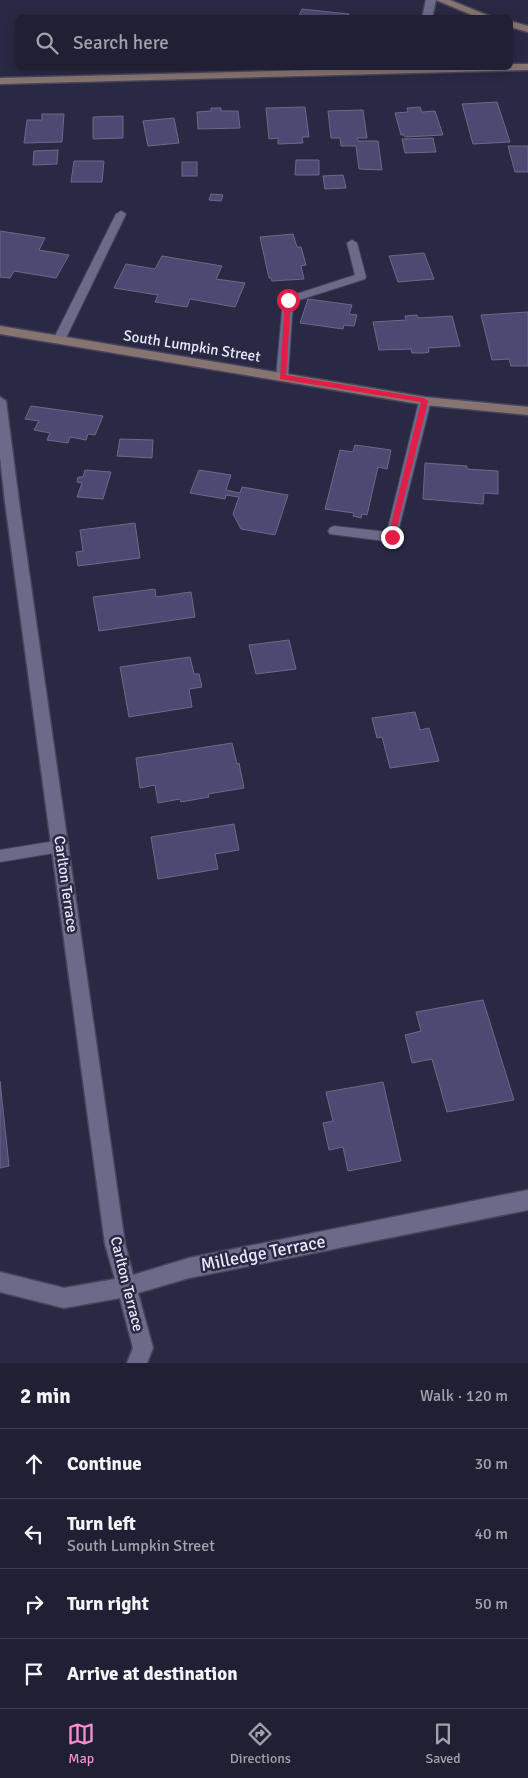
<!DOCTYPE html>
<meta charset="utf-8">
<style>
:root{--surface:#201f33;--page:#2d2c3f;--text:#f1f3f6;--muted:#a2a2ac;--line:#3d3d4e;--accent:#f590d1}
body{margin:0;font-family:Signika,sans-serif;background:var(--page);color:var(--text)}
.stop{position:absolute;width:15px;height:15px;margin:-11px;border:4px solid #e11d48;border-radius:50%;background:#fff}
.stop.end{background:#e11d48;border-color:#fff;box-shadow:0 1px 5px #0008}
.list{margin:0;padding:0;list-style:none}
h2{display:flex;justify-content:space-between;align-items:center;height:65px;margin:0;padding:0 20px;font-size:21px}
h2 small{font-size:16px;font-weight:400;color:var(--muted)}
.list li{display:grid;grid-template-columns:32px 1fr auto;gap:15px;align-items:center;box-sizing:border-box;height:70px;padding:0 20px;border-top:1px solid var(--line)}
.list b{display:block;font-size:19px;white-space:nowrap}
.list p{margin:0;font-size:16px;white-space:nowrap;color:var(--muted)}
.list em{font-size:16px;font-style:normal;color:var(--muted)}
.icon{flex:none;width:28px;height:28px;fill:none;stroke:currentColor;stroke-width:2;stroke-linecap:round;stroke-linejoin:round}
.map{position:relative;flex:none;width:528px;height:1363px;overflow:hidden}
.search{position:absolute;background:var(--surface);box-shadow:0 2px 12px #0003;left:15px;right:15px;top:15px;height:55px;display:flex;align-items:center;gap:12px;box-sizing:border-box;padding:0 18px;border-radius:8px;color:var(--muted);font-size:19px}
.sheet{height:345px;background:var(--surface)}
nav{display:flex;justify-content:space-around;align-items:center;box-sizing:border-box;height:70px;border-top:1px solid var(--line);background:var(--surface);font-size:14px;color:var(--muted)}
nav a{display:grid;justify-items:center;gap:2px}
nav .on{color:var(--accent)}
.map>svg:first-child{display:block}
</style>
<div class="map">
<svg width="528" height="1363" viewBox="0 0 528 1363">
<rect width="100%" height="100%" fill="#2a2944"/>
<g fill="#4c4a73" stroke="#696988">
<path d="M302 9 349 14 348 18 299 16Z"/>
<path d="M497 102 510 142 473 144 462 104Z"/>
<path d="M305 107 309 137H302L303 143 278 144V138L269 139 266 108Z"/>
<path d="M420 107 422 112 435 111 443 135 405 137 404 135H401L395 113 408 112 407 108Z"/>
<path d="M211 108H221V111H238L240 128 198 129 197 112 211 111Z"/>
<path d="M363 110 367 138H357L358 141H378L382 170 359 169 356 146H341L340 138H331L328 111Z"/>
<path d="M42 114H64L62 142 24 143 27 120H42Z"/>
<path d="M123 116V138L93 139V117Z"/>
<path d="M174 118 179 143 148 146 143 121Z"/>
<path d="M433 138 436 152 405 153 402 139Z"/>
<path d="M508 146H528V172H515Z"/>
<path d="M58 150 57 164 33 165 34 151Z"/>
<path d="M296 160H319V175H295Z"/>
<path d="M74 161H104L102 182H71Z"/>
<rect x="182" y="162" width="15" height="14"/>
<path d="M343 175 346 188 325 189 323 176Z"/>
<path d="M211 194 223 195 221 201 209 200Z"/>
<path d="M0 231 45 238 39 250 69 255 56 278 14 271 10 278 0 277Z"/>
<path d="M293 234 297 247H301L306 265 301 266 304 279 272 281 271 278H269L260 237Z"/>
<path d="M424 253 434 279 398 282 389 256Z"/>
<path d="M162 256 222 266 216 279 245 283 235 307 190 299 187 307 155 302 158 295 114 288 126 264 155 269Z"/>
<path d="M308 299 352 305 349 314 357 315 354 326 344 325 343 329 300 323Z"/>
<path d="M528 312V366H511L509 359 492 360 481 315Z"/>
<path d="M417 315 418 318 452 316 460 346 428 348 429 352 424 353H412L411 349 379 350 373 322 406 320 405 316Z"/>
<path d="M31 406 103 416 95 435 88 434 86 440 70 437 68 443 47 440 50 433 34 430 39 421 25 419Z"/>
<path d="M120 439 153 440 152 458 117 456Z"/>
<path d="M355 445 391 450 387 469 378 467 367 515 362 514 361 518 353 516 354 513 325 509 340 450 353 452Z"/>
<path d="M425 463 467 466V469L498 471V494L484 493 483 504 423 499Z"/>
<path d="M85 470 111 472 103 499 77 497 82 483 77 482 78 477H83Z"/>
<path d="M199 470 231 475 226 490 240 493 242 487 288 495 275 535 241 529 233 514 239 497 226 495 225 499 190 493Z"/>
<path d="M135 523 140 558 78 566 76 552 83 551 80 530Z"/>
<path d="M155 589 156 597 191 592 195 617 99 631 93 597Z"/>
<path d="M289 640 296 669 256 674 249 645Z"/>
<path d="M190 657 194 674H199L202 687 189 689 192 707 129 717 120 667Z"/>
<path d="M415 712 420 730 429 728 439 761 390 768 382 737 377 738 372 718Z"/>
<path d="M232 743 237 764 239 763 244 788 208 794 209 797 192 800 181 802 180 799 158 803 155 785 140 788 136 758Z"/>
<path d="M234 824 239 850 215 854 218 869 158 879 151 837Z"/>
<path d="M483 1000 514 1100 447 1112 432 1059 412 1063 405 1035 421 1031 416 1012Z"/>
<path d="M0 1081 9 1166 0 1168Z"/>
<path d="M383 1082 401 1161 348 1171 343 1147 329 1150 323 1123 333 1121 326 1092Z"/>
</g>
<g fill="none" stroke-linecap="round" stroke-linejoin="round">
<defs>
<g id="lane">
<path d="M121 211 126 214 65 340 63 343H55L53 340 116 214Z"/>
<path d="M352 240 357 243 366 277 365 279 293 302 288 377 286 380H278L276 377 283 300 284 298 355 275 347 243Z"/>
<path d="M425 397 431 401 396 540 392 542 330 534 328 531 330 528 334 526 387 532 419 401Z"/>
<path d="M61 840 66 841 68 846 66 851 0 862V850Z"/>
</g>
<g id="street">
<path d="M426 0H436L432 18H422Z"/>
<path d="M0 397 6 401 19 502 125 1244 133 1275 189 1258 528 1190V1210L189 1278 138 1293 153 1348 147 1363H127L133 1348 120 1298 64 1308 0 1292V1272L64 1288 115 1279 105 1244 5 502 0 457Z"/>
</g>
<g id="secondary">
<path d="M436 0H450L494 18H479Z"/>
<path d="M510 21 528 26V32L510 27Z"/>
<path d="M510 64H528V70L0 84V78L394 68H510Z"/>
<path d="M0 326 425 397 528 407V415L425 405 0 334Z"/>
</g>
</defs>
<use href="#lane" stroke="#46455c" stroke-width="2"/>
<use href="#street" stroke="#46455c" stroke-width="3"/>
<use href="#secondary" stroke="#46455c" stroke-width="3"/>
<use href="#lane" fill="#6b6a89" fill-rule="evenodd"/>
<use href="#street" fill="#6b6a89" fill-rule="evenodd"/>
<use href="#secondary" fill="#877470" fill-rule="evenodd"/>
</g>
<path fill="#e11d48" d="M285 299 291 300 286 375 424 398 428 401 394 539H392L388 537 421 402 280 379Z"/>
<g text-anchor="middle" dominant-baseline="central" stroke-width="5" stroke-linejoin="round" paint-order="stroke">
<g font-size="15" fill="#e8e8fa" stroke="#2a2944">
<text transform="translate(192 346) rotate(9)">South Lumpkin Street</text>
<text transform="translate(66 884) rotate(82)">Carlton Terrace</text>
<text transform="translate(127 1284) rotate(76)">Carlton Terrace</text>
</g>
<g font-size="18" fill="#e8e8fa" stroke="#2a2944">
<text transform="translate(263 1253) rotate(-11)">Milledge Terrace</text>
</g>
</g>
</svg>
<div class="stop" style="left:288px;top:300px"></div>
<div class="stop end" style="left:392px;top:537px"></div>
<div class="search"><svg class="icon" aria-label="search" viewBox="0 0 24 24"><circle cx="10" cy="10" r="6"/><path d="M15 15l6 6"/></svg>Search here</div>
</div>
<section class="sheet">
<h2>2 min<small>Walk · 120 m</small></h2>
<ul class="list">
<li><svg class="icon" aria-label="ahead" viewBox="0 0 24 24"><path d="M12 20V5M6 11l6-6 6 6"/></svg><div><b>Continue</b></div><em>30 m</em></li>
<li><svg class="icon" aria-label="left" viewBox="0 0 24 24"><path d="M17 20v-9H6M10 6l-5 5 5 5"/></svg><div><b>Turn left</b><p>South Lumpkin Street</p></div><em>40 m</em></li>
<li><svg class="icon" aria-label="right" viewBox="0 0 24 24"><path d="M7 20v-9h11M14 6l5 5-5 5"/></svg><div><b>Turn right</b></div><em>50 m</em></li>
<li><svg class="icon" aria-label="arrive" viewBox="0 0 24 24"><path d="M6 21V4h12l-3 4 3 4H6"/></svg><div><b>Arrive at destination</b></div></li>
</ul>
</section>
<nav>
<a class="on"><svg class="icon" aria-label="map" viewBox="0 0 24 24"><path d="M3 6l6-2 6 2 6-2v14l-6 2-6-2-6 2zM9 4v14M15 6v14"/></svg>Map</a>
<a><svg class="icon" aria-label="directions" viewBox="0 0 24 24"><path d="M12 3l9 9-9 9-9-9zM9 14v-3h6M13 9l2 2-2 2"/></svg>Directions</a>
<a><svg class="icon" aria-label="saved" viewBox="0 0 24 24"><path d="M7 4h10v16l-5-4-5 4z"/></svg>Saved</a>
</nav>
